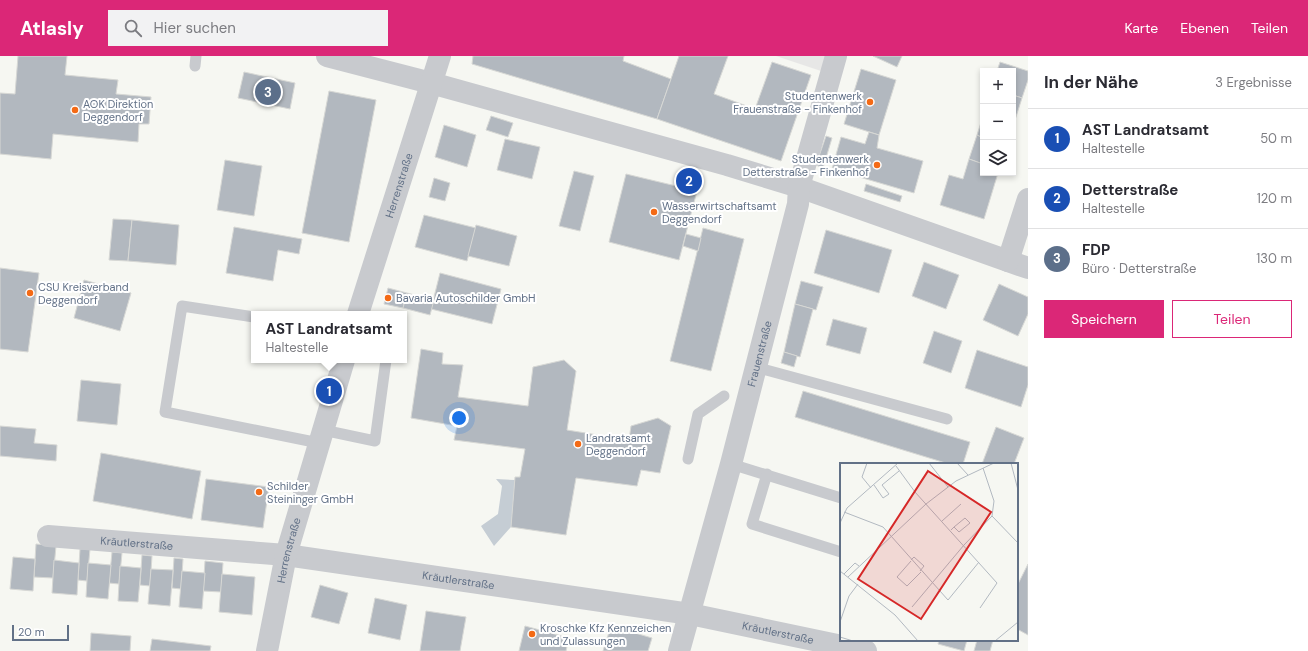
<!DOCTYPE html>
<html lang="de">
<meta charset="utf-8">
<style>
:root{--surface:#fff;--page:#f2f2f3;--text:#2b2b33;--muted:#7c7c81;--line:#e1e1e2;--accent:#db2777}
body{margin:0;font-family:"DM Sans",sans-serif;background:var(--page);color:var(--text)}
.controls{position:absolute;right:12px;top:12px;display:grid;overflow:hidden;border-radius:0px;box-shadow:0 2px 6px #0003}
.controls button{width:36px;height:36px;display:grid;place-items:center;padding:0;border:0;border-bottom:1px solid var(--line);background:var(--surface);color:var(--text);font:20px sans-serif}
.scale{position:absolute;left:12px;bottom:10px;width:57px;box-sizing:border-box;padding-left:4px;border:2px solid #627187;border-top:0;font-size:11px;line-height:14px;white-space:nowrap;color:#627187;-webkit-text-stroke:3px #fff;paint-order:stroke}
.you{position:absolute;left:459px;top:362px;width:14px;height:14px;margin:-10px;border:3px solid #fff;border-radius:50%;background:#1a73e8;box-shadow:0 0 0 6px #1a73e833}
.badge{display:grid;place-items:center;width:26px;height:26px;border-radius:50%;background:var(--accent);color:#fff;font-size:13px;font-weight:700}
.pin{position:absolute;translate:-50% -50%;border:2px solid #fff;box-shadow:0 1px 4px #0006}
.popup{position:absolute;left:251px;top:255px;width:156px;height:52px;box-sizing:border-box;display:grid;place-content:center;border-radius:0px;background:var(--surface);filter:drop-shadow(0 1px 3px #0005);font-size:13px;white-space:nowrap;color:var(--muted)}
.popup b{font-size:15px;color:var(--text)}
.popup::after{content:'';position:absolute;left:50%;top:100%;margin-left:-8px;border:8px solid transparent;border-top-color:var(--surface)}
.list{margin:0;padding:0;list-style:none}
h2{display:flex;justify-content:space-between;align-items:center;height:52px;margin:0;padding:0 16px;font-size:17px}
h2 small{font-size:13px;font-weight:400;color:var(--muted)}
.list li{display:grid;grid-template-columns:26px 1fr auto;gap:12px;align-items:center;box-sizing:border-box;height:60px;padding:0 16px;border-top:1px solid var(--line)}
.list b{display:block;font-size:15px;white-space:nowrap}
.list p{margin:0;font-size:13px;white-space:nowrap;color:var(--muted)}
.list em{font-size:13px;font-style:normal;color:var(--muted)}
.actions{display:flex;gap:8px;padding:12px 16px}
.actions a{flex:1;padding:9px 0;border:1px solid var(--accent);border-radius:0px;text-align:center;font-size:14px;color:var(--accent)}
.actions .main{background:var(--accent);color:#fff}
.icon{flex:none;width:22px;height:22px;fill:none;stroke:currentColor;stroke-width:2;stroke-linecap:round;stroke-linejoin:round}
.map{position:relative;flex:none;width:1028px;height:595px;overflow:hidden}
header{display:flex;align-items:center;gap:24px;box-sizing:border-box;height:56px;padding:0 20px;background:var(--accent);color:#fff}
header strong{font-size:19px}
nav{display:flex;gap:22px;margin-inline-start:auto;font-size:14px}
.search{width:280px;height:36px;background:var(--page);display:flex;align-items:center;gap:10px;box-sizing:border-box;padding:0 14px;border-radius:0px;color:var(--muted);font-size:15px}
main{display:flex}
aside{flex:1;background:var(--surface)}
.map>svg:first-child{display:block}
</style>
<header>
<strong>Atlasly</strong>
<div class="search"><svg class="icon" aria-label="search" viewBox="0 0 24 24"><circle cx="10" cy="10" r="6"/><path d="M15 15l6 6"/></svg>Hier suchen</div>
<nav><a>Karte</a><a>Ebenen</a><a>Teilen</a></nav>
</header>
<main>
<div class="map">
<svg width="1028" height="595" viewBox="0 0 1028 595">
<rect width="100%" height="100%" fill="#f6f7f2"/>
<path fill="#e7e7e6" d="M776 0H827L821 15Z"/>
<path fill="#c5cdd4" d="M496 423 515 424 511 471 494 490 481 470 498 458 502 430Z"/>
<g fill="#b2b8bf" stroke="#d7d8d5">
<path d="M18 0H67L65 19 118 24 116 38 151 41 149 68H139L138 86 53 78 51 103 0 98V37L15 38Z"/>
<path d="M473 0H624L623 5 671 23 657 63 472 8Z"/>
<path d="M679 0H728L714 38 755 53 772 6 811 19 781 105 657 63Z"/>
<path d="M873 0H902L897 11Z"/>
<path d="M1000 6 1028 15V24L1022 42 1013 39V15H997Z"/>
<path d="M861 13 896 24 879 79 844 68Z"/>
<path d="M244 16 295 27 290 53 238 42Z"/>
<path d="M329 35 376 44 349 186 302 177Z"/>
<path d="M1013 39 1022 42 1015 64 1013 63Z"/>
<path d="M491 60 513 67 508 81 486 74Z"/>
<path d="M983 60V82L977 79Z"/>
<path d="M444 69 476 79 467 111 435 101Z"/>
<path d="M869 76 879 79 877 92 923 105 914 137 832 113 841 81 865 88Z"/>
<path d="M977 79 983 82V108L969 103Z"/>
<path d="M826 80 832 82 823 112 816 109Z"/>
<path d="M505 83 540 91 532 123 497 114Z"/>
<path d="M969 103 983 108V117H998L984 163 940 149 949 119 963 123Z"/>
<path d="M225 104 262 110 254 160 217 154Z"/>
<path d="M574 115 594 120 580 175 559 170Z"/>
<path d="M626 118 697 135 679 204 609 186Z"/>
<path d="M434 122 450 127 445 145 429 141Z"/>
<path d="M866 128 902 140 900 146 864 135Z"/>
<path d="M424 159 476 172 467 205 415 191Z"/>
<path d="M113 163 132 164 128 205 109 204Z"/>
<path d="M132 164 179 169 176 209 128 205Z"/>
<path d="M476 169 517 180 509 210 468 200Z"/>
<path d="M234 171 302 183 299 198 278 194 273 225 226 217Z"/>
<path d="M703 172 744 183 711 315 670 305Z"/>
<path d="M826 174 892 194 879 237 814 217Z"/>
<path d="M686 178 701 182 698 195 683 190Z"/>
<path d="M924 206 959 219 946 253 912 240Z"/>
<path d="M0 212 39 217 28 296 0 293Z"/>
<path d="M440 217 501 233 492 268 431 253Z"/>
<path d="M84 224 131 237 120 275 74 262Z"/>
<path d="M801 225 823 231 816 254 795 248Z"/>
<path d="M999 228 1028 241V258L1018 280 983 264Z"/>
<path d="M388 232 407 237 403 252 384 248Z"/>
<path d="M407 237 434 244 430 259 403 252Z"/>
<path d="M795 248 813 253 800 301 784 296Z"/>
<path d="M833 263 867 272 860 298 826 289Z"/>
<path d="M934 275 962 285 951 317 923 307Z"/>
<path d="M421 293 443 297 442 308 463 309 458 341 528 350 533 311 564 304 576 315 567 374 629 384 631 370 658 362 671 370 660 417 641 414 637 430 576 422 566 479 511 471 515 421H520L525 393 454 384 457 370 411 362Z"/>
<path d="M977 294 1028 311V329L1021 351 965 332Z"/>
<path d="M784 296 797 300 794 311 781 307Z"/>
<path d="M81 324 121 328 117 369 77 365Z"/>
<path d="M803 335 970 386 963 408H949L795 361Z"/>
<path d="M0 370 36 373 34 387 57 389 56 405 0 400Z"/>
<path d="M996 371 1024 382 1014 408H982Z"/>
<path d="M101 397 201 415 192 463 93 445Z"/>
<path d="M206 423 269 431 263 472 201 464Z"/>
<path d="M36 488 56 490 53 522 34 521Z"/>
<path d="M80 493H90L87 525 78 524Z"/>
<path d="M112 496 122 497 119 528 109 527Z"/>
<path d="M142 499 152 500 150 530 140 529Z"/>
<path d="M13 501 35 503 33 535 10 533Z"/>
<path d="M174 502 183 503 181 533 172 532Z"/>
<path d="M54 504 79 507 77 539 52 537Z"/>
<path d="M205 505 223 507 221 536 203 535Z"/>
<path d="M88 507 111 509 108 543 86 541Z"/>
<path d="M1028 508V579L1017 573V530Z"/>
<path d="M120 510 141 512 138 546 118 545Z"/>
<path d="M151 513 173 514 170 550 148 548Z"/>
<path d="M182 515 205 517 202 553 179 551Z"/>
<path d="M222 518 255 521 252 559 219 556Z"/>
<path d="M320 529 348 537 339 568 311 561Z"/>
<path d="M375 542 407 549 400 584 368 577Z"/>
<path d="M426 555 466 561 460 595H420Z"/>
<path d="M525 570 569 582 566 595H519Z"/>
<path d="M611 570 652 582 648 595H603Z"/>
<path d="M91 577 131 580 130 595H90Z"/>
<path d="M152 583 211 590 210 595H150Z"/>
<path d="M939 584H967L964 595 938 588Z"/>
<path d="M977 584H993L990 595H974Z"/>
</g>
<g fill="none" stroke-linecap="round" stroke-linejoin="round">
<g stroke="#c8cace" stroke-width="11">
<path d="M195 10 196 0"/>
<path d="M254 261 182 250 165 356 319 387"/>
<path d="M755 311 947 363"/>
<path d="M323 374 375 385 386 304"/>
<path d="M688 403 698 358 724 340"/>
<path d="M731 408 841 442"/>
<path d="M767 418 752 468 841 496"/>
</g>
<g stroke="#c8cace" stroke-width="22">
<path d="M327 0 431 27 727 109 799 131 1028 212"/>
<path d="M1008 205 1028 143"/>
<path id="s1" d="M358 258 440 0"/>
<path id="s2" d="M48 480 286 499 690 558 866 595"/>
<path id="s3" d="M267 595 286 499 344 304"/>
<path id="s4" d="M679 595 731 408 798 148 799 131 836 0"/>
</g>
</g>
<g fill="#f46a15" stroke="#fff" stroke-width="1.5">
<circle cx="870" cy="46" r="4"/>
<circle cx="75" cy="54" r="4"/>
<circle cx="877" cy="109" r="4"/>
<circle cx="654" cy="156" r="4"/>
<circle cx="30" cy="237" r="4"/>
<circle cx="388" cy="242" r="4"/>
<circle cx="578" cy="388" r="4"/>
<circle cx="259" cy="436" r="4"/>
<circle cx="532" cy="578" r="4"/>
</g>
<g text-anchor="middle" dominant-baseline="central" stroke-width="4" stroke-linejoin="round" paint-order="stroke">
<g font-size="11" fill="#627187" stroke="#fff" text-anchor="start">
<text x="862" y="40" text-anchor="end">Studentenwerk<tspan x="862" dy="13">Frauenstraße - Finkenhof</tspan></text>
<text x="83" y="48">AOK Direktion<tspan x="83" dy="13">Deggendorf</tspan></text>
<text x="869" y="103" text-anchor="end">Studentenwerk<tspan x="869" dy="13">Detterstraße - Finkenhof</tspan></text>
<text x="662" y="150">Wasserwirtschaftsamt<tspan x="662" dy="13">Deggendorf</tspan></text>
<text x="38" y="231">CSU Kreisverband<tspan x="38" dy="13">Deggendorf</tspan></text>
<text x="396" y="242">Bavaria Autoschilder GmbH</text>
<text x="586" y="382">Landratsamt<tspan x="586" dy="13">Deggendorf</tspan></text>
<text x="267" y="430">Schilder<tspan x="267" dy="13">Steininger GmbH</tspan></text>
<text x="540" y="572">Kroschke Kfz Kennzeichen<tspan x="540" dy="13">und Zulassungen</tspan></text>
</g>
<g font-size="11" fill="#627187" stroke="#fff">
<text stroke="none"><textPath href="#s1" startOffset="135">Herrenstraße</textPath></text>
<text stroke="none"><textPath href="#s4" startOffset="308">Frauenstraße</textPath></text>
<text stroke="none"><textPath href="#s2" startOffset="89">Kräutlerstraße</textPath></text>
<text stroke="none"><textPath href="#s3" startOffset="103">Herrenstraße</textPath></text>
<text stroke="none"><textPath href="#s2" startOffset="413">Kräutlerstraße</textPath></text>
<text stroke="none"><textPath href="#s2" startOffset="737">Kräutlerstraße</textPath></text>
</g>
</g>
<g transform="translate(840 407)">
<rect width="178" height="178" fill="#f6f7f2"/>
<path fill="none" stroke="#b2b9c1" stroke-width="1" d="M27 0 22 14 31 25M89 0 108 24M117 0 128 12M171 0 178 27M56 3 75 29 157 120 140 145M34 22 43 35 49 31 42 22 59 8M4 49 43 64 108 137 139 99M152 53 178 80M102 58 121 41M0 60 7 45 58 0M111 67 114 64 125 55 130 60 119 69 114 64M71 97 74 94 84 103 80 108M71 98 57 114 67 123 81 109M0 108 55 152 78 178M4 111 15 100 19 103M8 114 86 41 116 18 154 0M72 144 124 82 152 53 154 38 143 5M0 159 9 133 18 121M0 174 13 178M155 178 178 159"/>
<path fill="#d62828" fill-opacity="0.15" stroke="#d62828" stroke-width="2" d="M88 8 151 49 81 156 18 116Z"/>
<rect width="178" height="178" fill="none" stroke="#627187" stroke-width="2"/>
</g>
</svg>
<div class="controls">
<button>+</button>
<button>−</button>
<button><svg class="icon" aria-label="layers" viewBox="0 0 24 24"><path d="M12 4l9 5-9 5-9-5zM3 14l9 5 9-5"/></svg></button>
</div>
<div class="scale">20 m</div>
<div class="you"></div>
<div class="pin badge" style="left:329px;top:335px;background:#1a4fb4">1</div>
<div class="popup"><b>AST Landratsamt</b>Haltestelle</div>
<div class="pin badge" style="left:689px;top:125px;background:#1a4fb4">2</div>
<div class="pin badge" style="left:268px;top:36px;background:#5c6f8a">3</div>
</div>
<aside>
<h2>In der Nähe<small>3 Ergebnisse</small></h2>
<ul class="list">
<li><span class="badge" style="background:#1a4fb4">1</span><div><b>AST Landratsamt</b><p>Haltestelle</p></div><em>50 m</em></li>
<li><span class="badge" style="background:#1a4fb4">2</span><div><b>Detterstraße</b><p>Haltestelle</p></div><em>120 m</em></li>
<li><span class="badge" style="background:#5c6f8a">3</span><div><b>FDP</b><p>Büro · Detterstraße</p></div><em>130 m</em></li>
</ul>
<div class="actions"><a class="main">Speichern</a><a>Teilen</a></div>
</aside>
</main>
